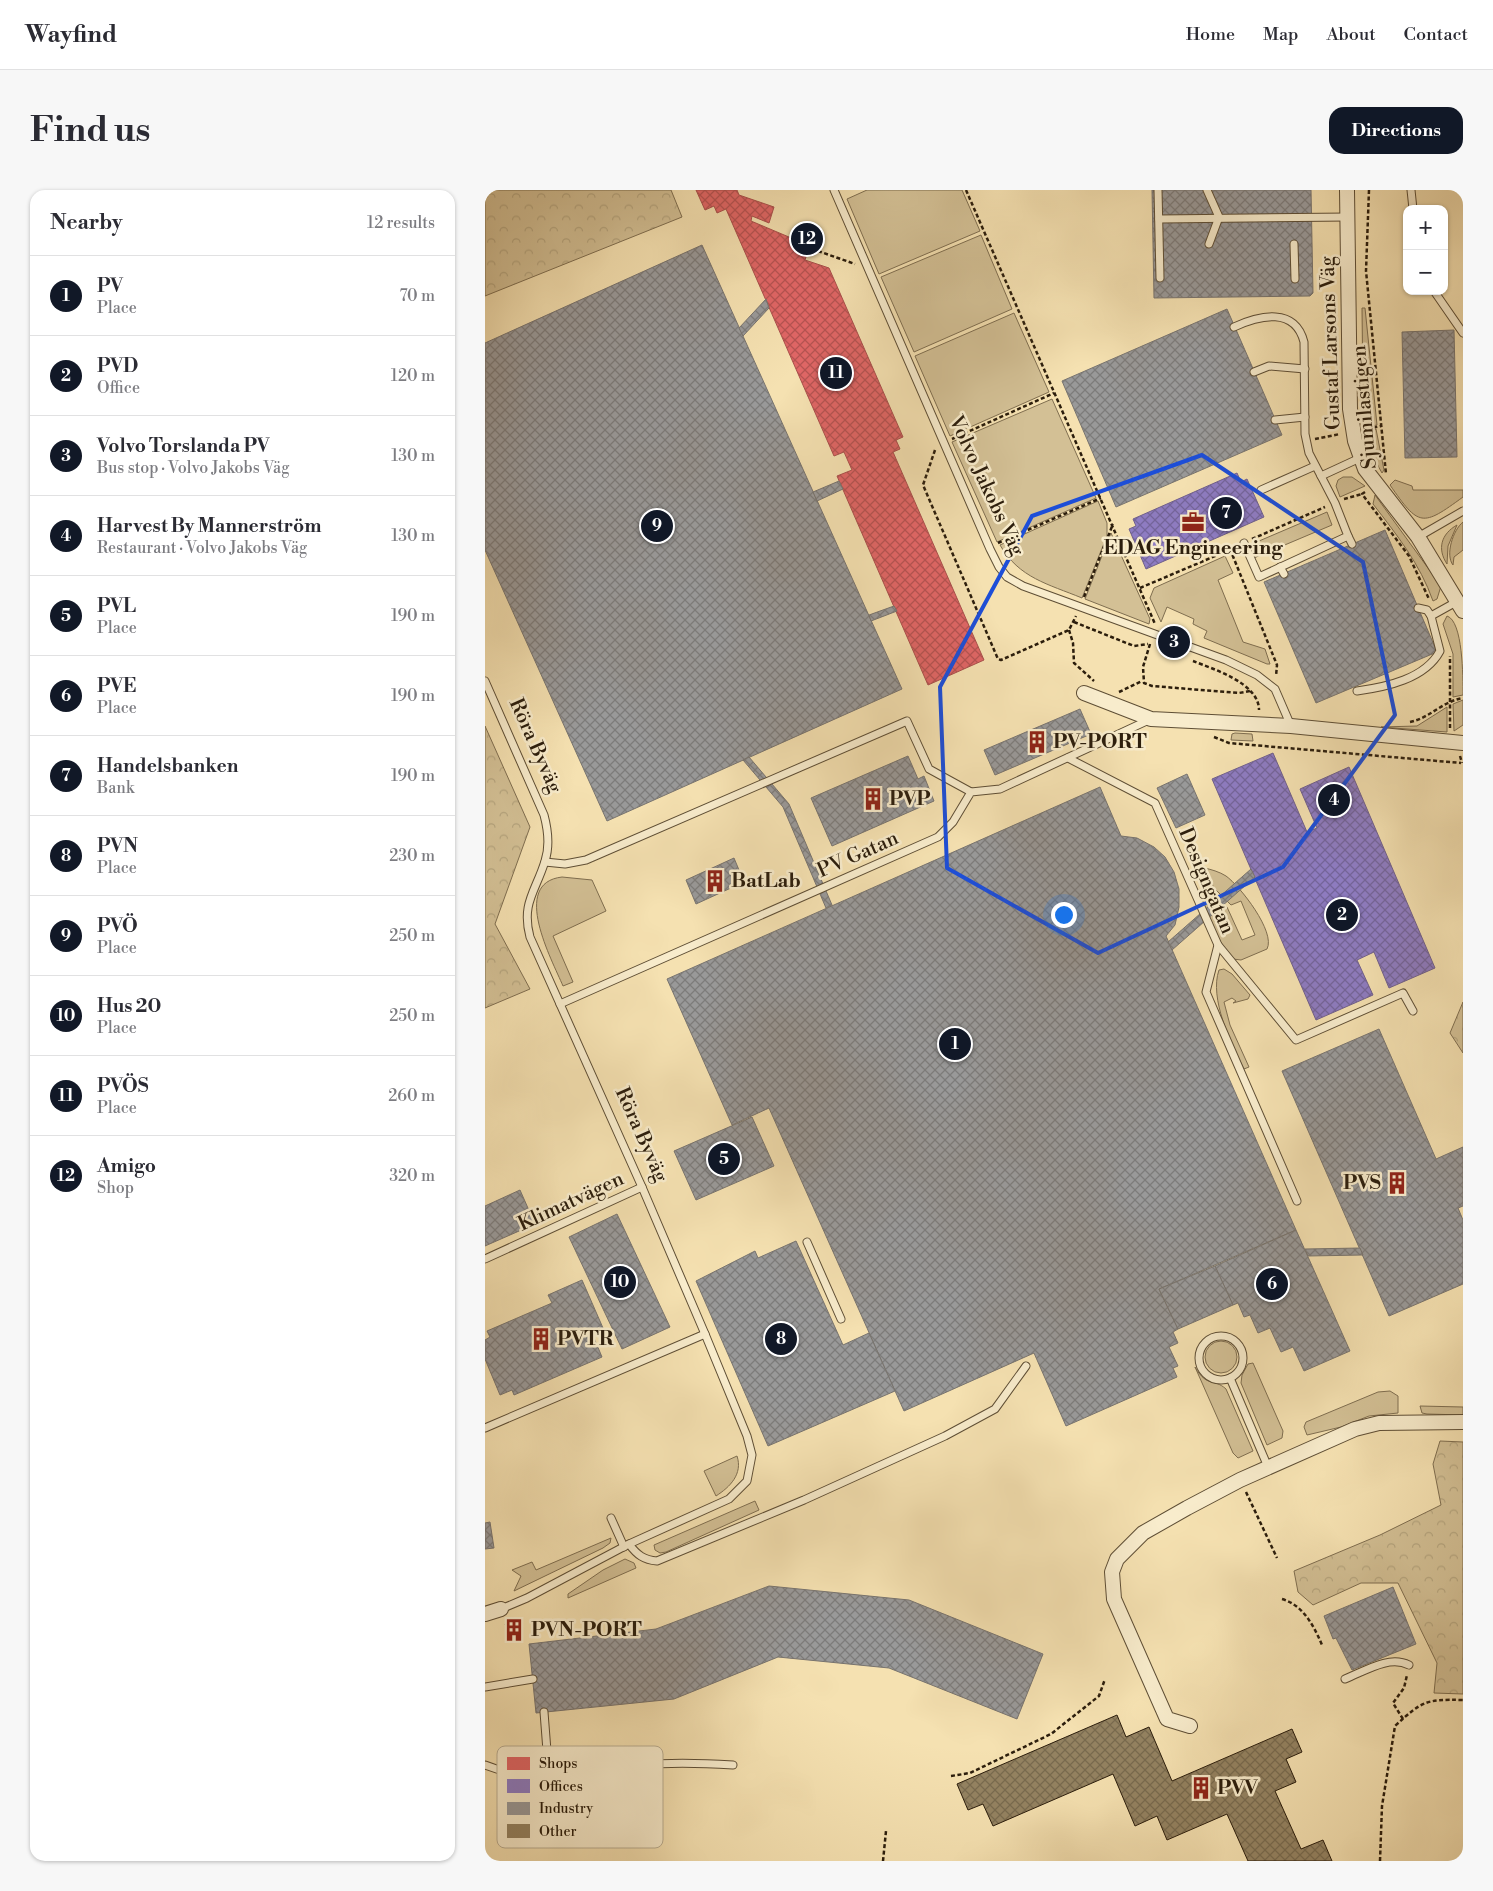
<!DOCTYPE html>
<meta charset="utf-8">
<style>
:root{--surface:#fff;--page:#f7f7f7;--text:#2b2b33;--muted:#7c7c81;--line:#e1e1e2;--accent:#111827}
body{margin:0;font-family:"Libre Bodoni",serif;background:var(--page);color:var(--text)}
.controls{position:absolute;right:15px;top:15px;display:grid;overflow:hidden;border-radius:10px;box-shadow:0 1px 4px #0004}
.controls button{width:45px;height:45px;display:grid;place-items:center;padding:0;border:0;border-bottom:1px solid var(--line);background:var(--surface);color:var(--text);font:25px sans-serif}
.you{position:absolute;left:578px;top:724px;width:18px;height:18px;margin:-12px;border:4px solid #fff;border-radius:50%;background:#1a73e8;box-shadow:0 0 0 8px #1a73e833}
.badge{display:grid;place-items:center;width:32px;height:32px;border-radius:50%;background:var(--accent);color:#fff;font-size:16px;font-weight:700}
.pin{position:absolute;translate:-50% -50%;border:2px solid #fff;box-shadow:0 1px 5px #0006}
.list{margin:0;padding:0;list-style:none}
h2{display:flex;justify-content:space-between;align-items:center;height:65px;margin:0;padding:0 20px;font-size:21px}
h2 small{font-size:16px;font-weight:400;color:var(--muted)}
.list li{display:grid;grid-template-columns:32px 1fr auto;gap:15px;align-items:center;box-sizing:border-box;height:80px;padding:0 20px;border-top:1px solid var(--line)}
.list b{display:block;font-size:19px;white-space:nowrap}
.list p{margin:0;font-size:16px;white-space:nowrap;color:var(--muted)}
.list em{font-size:16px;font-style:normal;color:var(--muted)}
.map{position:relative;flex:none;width:978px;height:1671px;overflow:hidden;border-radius:15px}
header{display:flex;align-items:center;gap:30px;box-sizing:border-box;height:70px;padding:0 25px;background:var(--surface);border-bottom:1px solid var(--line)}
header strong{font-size:24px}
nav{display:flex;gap:28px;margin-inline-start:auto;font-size:18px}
.intro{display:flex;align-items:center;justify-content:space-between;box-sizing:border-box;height:120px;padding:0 30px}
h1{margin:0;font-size:35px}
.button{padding:12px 22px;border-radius:15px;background:var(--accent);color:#fff;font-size:18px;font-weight:700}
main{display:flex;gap:30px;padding:0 30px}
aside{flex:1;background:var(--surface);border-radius:15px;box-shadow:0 1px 4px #0004}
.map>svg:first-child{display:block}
</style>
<header>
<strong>Wayfind</strong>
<nav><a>Home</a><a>Map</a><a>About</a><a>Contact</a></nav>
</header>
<div class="intro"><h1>Find us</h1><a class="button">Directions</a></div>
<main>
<aside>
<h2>Nearby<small>12 results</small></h2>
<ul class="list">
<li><span class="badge">1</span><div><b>PV</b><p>Place</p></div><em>70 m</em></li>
<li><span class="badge">2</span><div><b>PVD</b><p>Office</p></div><em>120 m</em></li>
<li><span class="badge">3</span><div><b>Volvo Torslanda PV</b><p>Bus stop · Volvo Jakobs Väg</p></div><em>130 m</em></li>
<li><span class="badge">4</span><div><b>Harvest By Mannerström</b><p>Restaurant · Volvo Jakobs Väg</p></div><em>130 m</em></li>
<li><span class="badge">5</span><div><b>PVL</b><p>Place</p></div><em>190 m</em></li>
<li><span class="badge">6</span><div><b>PVE</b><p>Place</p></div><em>190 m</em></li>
<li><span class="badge">7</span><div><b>Handelsbanken</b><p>Bank</p></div><em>190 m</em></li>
<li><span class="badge">8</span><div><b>PVN</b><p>Place</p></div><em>230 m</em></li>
<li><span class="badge">9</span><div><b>PVÖ</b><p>Place</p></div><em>250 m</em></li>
<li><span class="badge">10</span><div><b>Hus 20</b><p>Place</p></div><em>250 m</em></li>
<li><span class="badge">11</span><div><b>PVÖS</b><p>Place</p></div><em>260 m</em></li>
<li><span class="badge">12</span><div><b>Amigo</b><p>Shop</p></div><em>320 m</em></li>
</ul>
</aside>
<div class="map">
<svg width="978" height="1671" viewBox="0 0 978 1671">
<defs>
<pattern id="forest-crowns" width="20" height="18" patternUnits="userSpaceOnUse" patternTransform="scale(1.25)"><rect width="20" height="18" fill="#d3c095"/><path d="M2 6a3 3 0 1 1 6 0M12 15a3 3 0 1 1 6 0" fill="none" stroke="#b5a57f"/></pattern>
<pattern id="shops-cross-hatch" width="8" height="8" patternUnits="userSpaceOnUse" patternTransform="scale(1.25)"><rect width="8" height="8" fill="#e06666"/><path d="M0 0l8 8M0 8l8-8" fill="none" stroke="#b65352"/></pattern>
<pattern id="offices-cross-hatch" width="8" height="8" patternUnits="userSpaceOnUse" patternTransform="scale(1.25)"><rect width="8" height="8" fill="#8e7cc3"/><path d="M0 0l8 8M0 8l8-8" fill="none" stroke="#74659d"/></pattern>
<pattern id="industry-cross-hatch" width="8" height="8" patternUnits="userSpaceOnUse" patternTransform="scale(1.25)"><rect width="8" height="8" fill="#999"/><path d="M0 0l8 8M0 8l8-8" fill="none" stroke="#7d7c7b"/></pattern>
<pattern id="building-cross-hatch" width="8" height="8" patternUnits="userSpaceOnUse" patternTransform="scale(1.25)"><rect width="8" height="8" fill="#948362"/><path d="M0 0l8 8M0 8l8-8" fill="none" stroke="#796b4f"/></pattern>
</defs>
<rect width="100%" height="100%" fill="#f5e1b1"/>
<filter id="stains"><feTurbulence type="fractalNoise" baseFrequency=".004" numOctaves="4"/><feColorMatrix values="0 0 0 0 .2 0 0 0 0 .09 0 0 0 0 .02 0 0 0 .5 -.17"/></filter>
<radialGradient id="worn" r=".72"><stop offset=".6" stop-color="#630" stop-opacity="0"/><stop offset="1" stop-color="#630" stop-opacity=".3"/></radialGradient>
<g fill="#d3c095" stroke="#7f6e50">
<path d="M382 0H477L495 41 394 84 362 9Z"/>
<path d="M496 45 527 119 429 162 396 87Z"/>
<path d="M877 118H880L892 235 881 237 878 207Z"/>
<path d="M529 123 564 202 465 246 430 166Z"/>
<path d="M567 209 611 308 512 352 467 252Z"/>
<path d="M891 239 899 280 897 283 888 267 880 243Z"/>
<path d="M858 287H867L880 296 855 307 851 296 853 290Z"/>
<path d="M910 290 927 296 928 300H978V307C937 337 934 337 905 295Z"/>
<path d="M890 305 956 396 952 409 948 411C935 374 912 345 888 314Z"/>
<path d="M613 311 622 333V346L597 408C563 394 534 388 515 355Z"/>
<path d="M842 322 847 335 769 368 766 360 767 354Z"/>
<path d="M978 332V360L969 367 968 375C960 365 968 340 978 332Z"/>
<path d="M972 335 963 356 962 374C952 359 956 344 972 335Z"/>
<path d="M626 343 665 429 664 434 600 409Z"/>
<path d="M740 366 748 383 733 390 758 452 780 459 785 474H782L719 448 722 441 708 434 709 429 682 417 676 432 665 408 669 398Z"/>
<path d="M962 426C978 431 978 487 978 505L968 507V464L958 434Z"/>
<path d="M978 510V535L969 541 968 514Z"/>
<path d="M962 517V542L896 537 932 536Z"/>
<path d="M750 543 767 544 768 551 746 550 747 544Z"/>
<path d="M719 678C725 679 735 682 741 686 755 696 791 742 782 759L756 770 748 769 736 754 715 707 726 700 742 717 757 750 770 745 756 711 746 715 729 698Z"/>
<path d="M77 687 107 690 121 721 68 746 88 792 78 796C67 770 25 693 77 687Z"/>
<path d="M739 779 747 784 765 805 763 809 748 813 751 811 747 808 739 812 745 835 764 877 759 879C746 854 724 808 734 780Z"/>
<circle cx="736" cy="1167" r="16"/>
<path d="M768 1173 798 1241 797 1248 782 1255 756 1193 757 1185 763 1174Z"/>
<path d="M710 1177C722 1198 729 1188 741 1199L768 1261 753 1268 748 1263Z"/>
<path d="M905 1201 913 1206V1223L884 1226 856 1237 822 1245 819 1237 821 1232 893 1202Z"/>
<path d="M935 1216 978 1217V1225L942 1224 937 1223Z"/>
<path d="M252 1266C258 1284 245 1297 231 1306L219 1281Z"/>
<path d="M270 1311 274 1320 181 1362 175 1363 170 1360 169 1355Z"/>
<path d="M126 1348 125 1353 118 1358 29 1401 36 1386 27 1380 47 1372 51 1380Z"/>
<path d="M140 1369 149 1373 151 1378 83 1408V1404L118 1380Z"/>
</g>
<g fill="url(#forest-crowns)" stroke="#7f6e50">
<path d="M0 0H186L197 27 0 106Z"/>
<path d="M0 536 45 637 10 734 45 799 0 818Z"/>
<path d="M978 812V863L965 843Z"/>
<path d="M955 1251 978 1252V1504L949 1503 952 1473 913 1393H876L828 1415 813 1402 809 1381 895 1345 956 1315 948 1274Z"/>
</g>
<path fill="url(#shops-cross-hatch)" stroke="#aa504b" d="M211 0H252L254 5 289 17 284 33 267 26 266 31 311 50 314 39 320 36 332 39 337 51 332 60 322 64 320 70 344 78 418 247 411 250 415 259 408 262 499 470 443 495 352 286 367 280 359 262 349 266 241 19 232 23 229 16 220 20Z"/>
<g fill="url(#offices-cross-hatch)" stroke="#70608c">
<path d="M752 283 756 292 762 289 779 327 661 379 644 339 651 336 648 329Z"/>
<path d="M788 563 822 642 832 638 815 599 864 577 950 778 904 798 889 762 872 770 888 805 831 830 727 589Z"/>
</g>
<g fill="url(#industry-cross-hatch)" stroke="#78746f">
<path d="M667 0H826L828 103 825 106 669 108Z"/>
<path d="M217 55 417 499 122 631 0 360V153Z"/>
<path d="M281 109 284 118 258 146 254 138Z"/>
<path d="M742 119 797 245 631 317 577 191Z"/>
<path d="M969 140 972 267 920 268 917 142Z"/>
<path d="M354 291 358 299 332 311 328 302Z"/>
<path d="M900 340 952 462 831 513 779 392Z"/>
<path d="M409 416 412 421 386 431 384 425Z"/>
<path d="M595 519 606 544 510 585 499 560Z"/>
<path d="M423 566 433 589 439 586 449 611 347 656 326 608Z"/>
<path d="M264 567 304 614 347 715 341 718 298 617 258 570Z"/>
<path d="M702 584 720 625 691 638 672 598Z"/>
<path d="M615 597 636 646 652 648 669 657 680 667 689 682 694 699V717L690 735 681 746 811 1040 674 1099 693 1139 688 1142 693 1153 684 1157 693 1176 688 1178 692 1187 581 1236 549 1163 419 1221 284 918 247 935 182 789Z"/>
<path d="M249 668 259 692 211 714 201 690Z"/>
<path d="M766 679 770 687 687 760 683 752Z"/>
<path d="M894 839 951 969 978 957V1016L973 1018 978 1030V1094L904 1126 797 881Z"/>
<path d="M267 927 289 976 211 1010 189 961Z"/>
<path d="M35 1000 50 1034 0 1056V1016Z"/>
<path d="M132 1024 185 1137 137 1159 84 1047Z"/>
<path d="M811 1040 865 1161 819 1181 808 1157 796 1162 785 1138 773 1143 765 1125 759 1127 753 1113 748 1115 730 1076Z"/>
<path d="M311 1051 358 1155 384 1143 410 1201 283 1256 211 1091 270 1061 273 1068Z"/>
<path d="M875 1058 878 1065 823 1066 820 1059Z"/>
<path d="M730 1076 748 1115 693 1139 674 1099Z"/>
<path d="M97 1090 118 1138 107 1143 117 1167 29 1205 27 1200 15 1205 0 1169V1150L5 1147 2 1141 67 1113 63 1105Z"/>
<path d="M5 1332 9 1358 0 1359V1333Z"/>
<path d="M284 1396 424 1410 558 1464 532 1529 404 1478 293 1467 189 1509 51 1523 44 1454 171 1439Z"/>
<path d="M908 1397 931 1454 867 1480 851 1448 848 1449 839 1426Z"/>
<path d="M30 1430 37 1446 28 1450 20 1434Z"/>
</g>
<path fill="url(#building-cross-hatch)" stroke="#2b1d0c" d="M632 1525 641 1547 664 1537 687 1591 807 1539 817 1562 801 1569 811 1592 790 1601 816 1659 838 1650 847 1671H763L742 1624 682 1650 672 1626 650 1636 628 1584 508 1636 498 1614 483 1620 472 1594Z"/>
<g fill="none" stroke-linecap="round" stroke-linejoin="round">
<defs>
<g id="service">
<path d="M349 0 505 359 514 377 522 387 538 396 741 470 772 485 790 499 806 536"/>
<path d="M673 0 675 88"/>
<path d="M722 0 734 27 724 54"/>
<path d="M926 0 928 19"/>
<path d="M674 29 863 27"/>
<path d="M809 54 810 89"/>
<path d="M949 101 978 143"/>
<path d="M749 137C775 125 810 117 819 152L820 244 824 263 836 286"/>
<path d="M769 182 784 176 820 179"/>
<path d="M790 230 820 227"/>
<path d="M776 300 830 276"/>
<path d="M863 346 867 354"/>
<path d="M933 347 978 321"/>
<path d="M759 353 774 387 863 346 850 313 836 286 875 268"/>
<path d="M795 377 799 384"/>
<path d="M933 418 942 420 946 426"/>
<path d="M0 491 59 625C63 640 65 656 60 671 51 701 36 713 45 747L157 997 220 1144 262 1246 267 1265 262 1291 244 1309 144 1354"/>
<path d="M872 501C901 497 940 489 955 461L946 426 973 411"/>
<path d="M583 568 670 613 733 755 721 802 812 1011"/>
<path d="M60 672 80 674 101 670 422 531 444 579 486 602"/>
<path d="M733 755 811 850 918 803 928 821"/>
<path d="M75 814 453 647 468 632 486 602 515 599 666 529"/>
<path d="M322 1052 356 1129"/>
<path d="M0 1069 157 997"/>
<circle cx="736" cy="1168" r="22"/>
<path d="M745 1188 783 1277"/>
<path d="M0 1238 220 1144"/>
<path d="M126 1328 139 1357"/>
<path d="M16 1419 42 1408 144 1354C152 1365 159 1370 172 1371L319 1310 460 1246 510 1219 541 1176"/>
<path d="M860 1489C880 1481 904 1465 924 1475"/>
<path d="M0 1497 48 1489"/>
<path d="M59 1522 64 1587"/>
<path d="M0 1575C51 1596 103 1580 156 1575 187 1572 217 1573 248 1575"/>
</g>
<g id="minor">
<path d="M862 0 865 219 870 251 880 279 933 347 978 421"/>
<path d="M599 503 666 529 806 536 978 553"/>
<path d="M0 1424 16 1419"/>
<path d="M705 1536 682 1529 629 1409 627 1382 632 1369 658 1343 702 1318 755 1290 870 1239 894 1233 978 1232"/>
</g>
</defs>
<use href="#service" stroke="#5e4e35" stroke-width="9"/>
<use href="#minor" stroke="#5e4e35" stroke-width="16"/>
<g stroke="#2b1d0c" stroke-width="2.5" stroke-dasharray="4 2.5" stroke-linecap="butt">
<path d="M481 0 670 434"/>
<path d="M884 0 881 81 901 284"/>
<path d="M333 61 370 74"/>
<path d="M882 239 896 236"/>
<path d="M467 249 569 203"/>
<path d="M830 249 855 244"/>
<path d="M450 260 438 295 513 469 516 470 584 440 591 426"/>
<path d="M880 302 877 304 924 366 944 409"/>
<path d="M859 309 877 304"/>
<path d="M767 349 840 317"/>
<path d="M513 353 616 308"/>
<path d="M745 359 792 475 791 486"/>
<path d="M655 398 749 358"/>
<path d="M599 407 628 334"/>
<path d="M589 432 649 456 663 454"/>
<path d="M584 440 588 453 589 473 609 491"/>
<path d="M665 454 658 477 659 493 667 496 754 503 765 501"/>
<path d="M708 471C728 479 774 493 774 520"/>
<path d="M634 502 657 491"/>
<path d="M925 532C945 528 958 511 978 508"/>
<path d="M965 538V466"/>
<path d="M729 547 744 553 976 573"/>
<path d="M975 566 977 573"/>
<path d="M761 1302 792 1368"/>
<path d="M797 1409C818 1415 829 1436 837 1455"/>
<path d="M918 1529 908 1513 919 1498 922 1485"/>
<path d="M466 1586 485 1583 566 1544 614 1506 620 1489"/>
<path d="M398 1671 401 1641"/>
<path d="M895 1671 897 1616 910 1536C937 1511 941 1509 978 1510"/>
</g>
<use href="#service" stroke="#f8eccc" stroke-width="7"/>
<use href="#minor" stroke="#f8eccc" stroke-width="14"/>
</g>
<path fill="none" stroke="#1d4ed8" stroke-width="4" stroke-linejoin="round" d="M717 265 878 372 910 525 798 677 613 763 462 678 455 497 547 326Z"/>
<defs>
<symbol id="office-bare" viewBox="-9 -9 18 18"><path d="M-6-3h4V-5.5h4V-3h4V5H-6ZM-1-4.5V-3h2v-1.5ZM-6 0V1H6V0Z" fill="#8f2418" stroke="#f8eccc" stroke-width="2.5" paint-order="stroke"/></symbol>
<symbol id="building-bare" viewBox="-9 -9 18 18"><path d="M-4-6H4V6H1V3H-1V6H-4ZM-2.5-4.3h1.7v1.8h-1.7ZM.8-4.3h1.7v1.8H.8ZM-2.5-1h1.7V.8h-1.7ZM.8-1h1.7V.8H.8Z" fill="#8f2418" stroke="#f8eccc" stroke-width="2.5" paint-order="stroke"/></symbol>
</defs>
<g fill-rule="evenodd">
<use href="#office-bare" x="692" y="316" width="32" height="32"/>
<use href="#building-bare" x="536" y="536" width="32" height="32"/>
<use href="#building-bare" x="372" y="593" width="32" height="32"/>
<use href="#building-bare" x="214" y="675" width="32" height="32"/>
<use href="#building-bare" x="896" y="977" width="32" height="32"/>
<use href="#building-bare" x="40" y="1133" width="32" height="32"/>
<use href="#building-bare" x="13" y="1424" width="32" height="32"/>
<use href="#building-bare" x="700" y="1582" width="32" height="32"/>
</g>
<g text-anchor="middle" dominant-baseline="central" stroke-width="5" stroke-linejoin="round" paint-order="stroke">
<g font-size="20" fill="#2b1d0c" stroke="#f8eccc">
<text transform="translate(846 153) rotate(-92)">Gustaf Larsons Väg</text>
<text transform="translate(880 217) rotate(-95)">Sjumilastigen</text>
<text transform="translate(501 296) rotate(65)">Volvo Jakobs Väg</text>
<text transform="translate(50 556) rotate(66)">Röra Byväg</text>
<text transform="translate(373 665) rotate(-24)">PV Gatan</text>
<text transform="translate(721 691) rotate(67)">Designgatan</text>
<text transform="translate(156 945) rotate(66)">Röra Byväg</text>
<text transform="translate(86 1012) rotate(-25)">Klimatvägen</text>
</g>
<g font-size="20" font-weight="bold" fill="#2b1d0c" stroke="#f8eccc" text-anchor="start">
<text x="708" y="358" text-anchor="middle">EDAG Engineering</text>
<text x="568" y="552">PV-PORT</text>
<text x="404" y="609">PVP</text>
<text x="246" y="691">BatLab</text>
<text x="896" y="993" text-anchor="end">PVS</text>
<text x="72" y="1149">PVTR</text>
<text x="46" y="1440">PVN-PORT</text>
<text x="732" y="1598">PVV</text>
</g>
</g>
<rect x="12" y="1556" width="166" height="102" rx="8" fill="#f8eccc" stroke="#baae92" stroke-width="1"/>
<rect x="22" y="1567" width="23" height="13" fill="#e06666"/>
<rect x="22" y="1589" width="23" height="14" fill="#8e7cc3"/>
<rect x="22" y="1612" width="23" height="13" fill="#999"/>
<rect x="22" y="1634" width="23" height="14" fill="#948362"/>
<g font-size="14" fill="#2b1d0c">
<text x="54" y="1578">Shops</text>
<text x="54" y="1601">Offices</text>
<text x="54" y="1623">Industry</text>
<text x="54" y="1646">Other</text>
</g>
<rect width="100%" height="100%" filter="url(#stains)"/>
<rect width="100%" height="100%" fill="url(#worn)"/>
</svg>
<div class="controls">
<button>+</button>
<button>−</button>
</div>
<div class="you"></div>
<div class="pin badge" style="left:470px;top:854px">1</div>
<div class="pin badge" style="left:857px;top:725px">2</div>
<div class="pin badge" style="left:689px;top:452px">3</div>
<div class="pin badge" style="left:849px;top:610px">4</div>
<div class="pin badge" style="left:239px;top:969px">5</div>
<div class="pin badge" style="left:787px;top:1094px">6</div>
<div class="pin badge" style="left:741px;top:323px">7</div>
<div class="pin badge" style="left:296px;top:1149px">8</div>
<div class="pin badge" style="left:172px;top:336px">9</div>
<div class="pin badge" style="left:135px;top:1092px">10</div>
<div class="pin badge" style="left:351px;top:183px">11</div>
<div class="pin badge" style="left:322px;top:49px">12</div>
</div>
</main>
